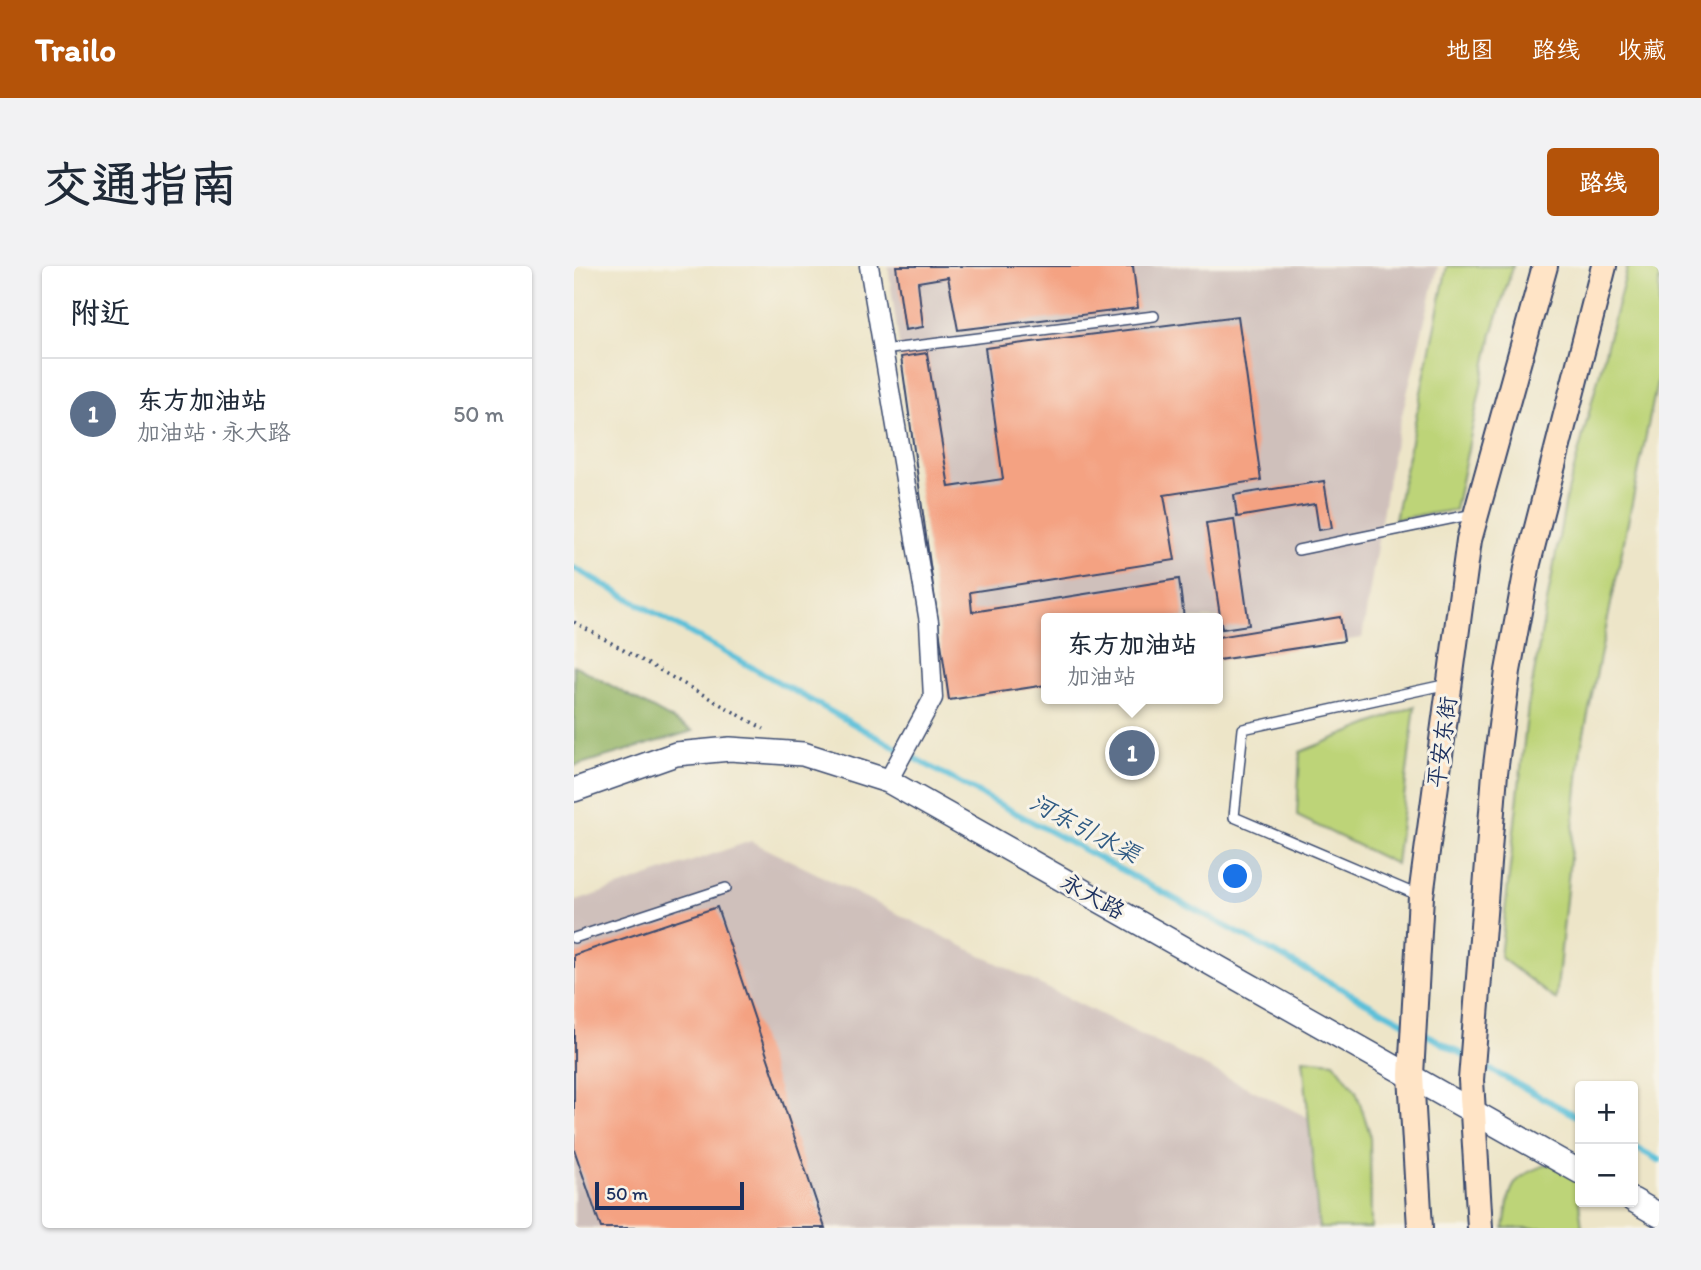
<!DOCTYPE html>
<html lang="zh">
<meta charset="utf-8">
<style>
:root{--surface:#fff;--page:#f2f2f3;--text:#1f2937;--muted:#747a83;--line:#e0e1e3;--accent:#b45309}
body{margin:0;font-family:Itim,"LXGW WenKai TC",sans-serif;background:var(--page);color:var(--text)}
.controls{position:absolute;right:21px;bottom:21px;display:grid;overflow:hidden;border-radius:7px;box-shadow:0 2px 5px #0004}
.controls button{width:63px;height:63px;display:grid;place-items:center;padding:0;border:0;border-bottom:2px solid var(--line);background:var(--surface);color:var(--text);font:35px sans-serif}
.scale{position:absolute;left:21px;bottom:18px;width:149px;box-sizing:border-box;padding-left:7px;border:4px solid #1b2f5e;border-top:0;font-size:19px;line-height:24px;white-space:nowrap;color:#1b2f5e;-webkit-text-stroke:5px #f7f3e8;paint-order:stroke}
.you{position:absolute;left:662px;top:611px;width:24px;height:24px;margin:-18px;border:5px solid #fff;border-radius:50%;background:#1a73e8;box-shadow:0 0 0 10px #1a73e833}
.badge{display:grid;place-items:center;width:46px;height:46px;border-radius:50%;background:var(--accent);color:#fff;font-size:23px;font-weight:700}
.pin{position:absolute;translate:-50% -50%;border:4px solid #fff;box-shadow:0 2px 7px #0006}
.popup{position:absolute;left:467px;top:347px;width:182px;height:91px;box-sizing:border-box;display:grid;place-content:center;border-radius:7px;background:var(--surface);filter:drop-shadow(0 2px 5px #0005);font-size:23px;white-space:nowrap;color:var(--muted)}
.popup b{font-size:26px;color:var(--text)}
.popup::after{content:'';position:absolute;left:50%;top:100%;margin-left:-14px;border:14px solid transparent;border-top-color:var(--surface)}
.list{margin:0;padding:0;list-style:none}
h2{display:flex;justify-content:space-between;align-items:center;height:91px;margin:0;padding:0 28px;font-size:30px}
h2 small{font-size:23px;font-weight:400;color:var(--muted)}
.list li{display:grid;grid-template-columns:46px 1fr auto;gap:21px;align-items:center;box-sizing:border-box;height:112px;padding:0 28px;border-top:2px solid var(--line)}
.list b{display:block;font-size:26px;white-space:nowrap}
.list p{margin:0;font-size:23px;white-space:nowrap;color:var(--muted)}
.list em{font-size:23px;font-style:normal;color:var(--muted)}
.map{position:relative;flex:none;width:1085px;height:962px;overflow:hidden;border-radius:7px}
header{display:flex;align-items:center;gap:42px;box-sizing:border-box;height:98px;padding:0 35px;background:var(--accent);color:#fff}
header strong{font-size:33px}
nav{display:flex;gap:38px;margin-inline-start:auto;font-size:24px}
.intro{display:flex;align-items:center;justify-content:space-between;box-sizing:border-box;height:168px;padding:0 42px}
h1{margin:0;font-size:49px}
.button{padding:18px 32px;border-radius:7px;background:var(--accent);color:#fff;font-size:24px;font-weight:700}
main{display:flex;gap:42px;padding:0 42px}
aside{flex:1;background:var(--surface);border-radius:7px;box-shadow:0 2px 5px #0004}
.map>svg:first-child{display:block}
</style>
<header>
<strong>Trailo</strong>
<nav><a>地图</a><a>路线</a><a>收藏</a></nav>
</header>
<div class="intro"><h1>交通指南</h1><a class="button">路线</a></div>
<main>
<aside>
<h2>附近<small></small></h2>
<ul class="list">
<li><span class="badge" style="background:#5c6f8a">1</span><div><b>东方加油站</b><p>加油站 · 永大路</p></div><em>50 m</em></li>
</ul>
</aside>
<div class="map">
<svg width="1085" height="962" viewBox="0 0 1085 962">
<rect width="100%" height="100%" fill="#f7f3e8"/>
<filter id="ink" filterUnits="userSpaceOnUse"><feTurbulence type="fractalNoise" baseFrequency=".0143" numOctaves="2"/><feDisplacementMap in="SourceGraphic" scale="14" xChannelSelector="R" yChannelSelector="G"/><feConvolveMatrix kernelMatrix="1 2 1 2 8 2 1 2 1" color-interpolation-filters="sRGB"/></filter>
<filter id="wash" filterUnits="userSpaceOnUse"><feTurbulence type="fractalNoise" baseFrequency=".00686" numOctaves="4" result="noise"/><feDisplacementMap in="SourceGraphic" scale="28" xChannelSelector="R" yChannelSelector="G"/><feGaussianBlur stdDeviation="1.57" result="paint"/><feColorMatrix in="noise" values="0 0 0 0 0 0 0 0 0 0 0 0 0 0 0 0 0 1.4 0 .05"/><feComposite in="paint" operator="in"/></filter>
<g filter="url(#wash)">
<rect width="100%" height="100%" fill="#ede5c8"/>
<g fill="#cfc0bb">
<path d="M314 0H864L817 194 788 372 644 394V352H472V419L375 434Z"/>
<path d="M177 575 735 852 745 962H0V636Z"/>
</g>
<g fill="#bdd478" stroke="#6c826b" stroke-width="2">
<path d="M873 0H939L918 68 881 244 821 253Z"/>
<path d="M1054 0H1085V107L1007 482 982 734 926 691 954 440 992 233Z"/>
<path d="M841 440 822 598 723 550 726 486Z"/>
<path d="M729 793 760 796 782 825 796 868 797 962H745Z"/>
<path d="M982 895 1002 909 1008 962H930C937 915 936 912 982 895Z"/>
</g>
<path fill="#96b668" stroke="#587263" stroke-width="2" d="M0 399 119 465 0 500Z"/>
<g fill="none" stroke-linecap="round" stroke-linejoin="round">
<g stroke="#5bc0d9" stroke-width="6">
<path d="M0 302 360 503 833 758"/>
<path d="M846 765 892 790"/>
<path d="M904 797 1006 852"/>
<path d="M1059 880 1085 894"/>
</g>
</g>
<g id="blocks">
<g fill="#f4a282">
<path d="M322 0H559L564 42 384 64 374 11 344 16 349 61 331 64Z"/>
<path d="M664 50 687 214 590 229 601 294 396 326 398 346 605 313 610 352H472V419L375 434 327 91 353 87 375 221 429 213 411 82Z"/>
<path d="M750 215 758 262 745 264 741 238 663 251 660 229Z"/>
<path d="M660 253 675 359 648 363 632 257Z"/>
<path d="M766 351 770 375 644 394V371Z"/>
<path d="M143 641 251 962H27L0 883V689Z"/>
</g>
</g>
</g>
<g filter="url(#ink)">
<use href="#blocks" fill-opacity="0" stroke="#3a4a6e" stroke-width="2"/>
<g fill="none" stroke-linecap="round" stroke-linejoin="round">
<defs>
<g id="service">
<path d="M309 84 580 50"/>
<path d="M724 284 900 248"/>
<path d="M846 630 660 551 669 463 874 418"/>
<path d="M0 672 152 622"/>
</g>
<path id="minor" d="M295 0 355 356 359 432 314 515"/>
<g id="tertiary">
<path d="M0 524 102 488 156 483 229 488 314 515 1006 906"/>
<path d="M1059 934 1085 949"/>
</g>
<g id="secondary">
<path d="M846 962 837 809 847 630 895 274 971 0"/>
<path d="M906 962 897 814 921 507 934 405 954 297 1030 0"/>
</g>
</defs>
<use href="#service" stroke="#3a4a6e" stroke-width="12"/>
<use href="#minor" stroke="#3a4a6e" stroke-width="21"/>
<use href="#tertiary" stroke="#3a4a6e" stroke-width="26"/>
<use href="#secondary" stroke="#3a4a6e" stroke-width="28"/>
<path stroke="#3a4a6e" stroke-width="3.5" stroke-dasharray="2 5" stroke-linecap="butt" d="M0 356 190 463"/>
<use href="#service" stroke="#fff" stroke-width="9"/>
<use href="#minor" stroke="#fff" stroke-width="18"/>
<use href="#tertiary" stroke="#fff" stroke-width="23"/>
<use href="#secondary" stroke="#ffe4c6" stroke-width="24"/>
</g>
</g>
<g text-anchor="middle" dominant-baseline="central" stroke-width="6" stroke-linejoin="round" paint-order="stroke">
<g font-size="23" fill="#1b2f5e" stroke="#f7f3e8">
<text transform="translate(868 476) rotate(-82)">平安东街</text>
<text transform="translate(519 630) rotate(29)">永大路</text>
</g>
<g font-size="24" font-style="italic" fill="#2e5a83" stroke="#f7f3e8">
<text transform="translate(511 562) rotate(28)">河东引水渠</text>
</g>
</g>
</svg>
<div class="controls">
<button>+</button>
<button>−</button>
</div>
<div class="scale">50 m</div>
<div class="you"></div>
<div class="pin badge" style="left:558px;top:487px;background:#5c6f8a">1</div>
<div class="popup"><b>东方加油站</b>加油站</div>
</div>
</main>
